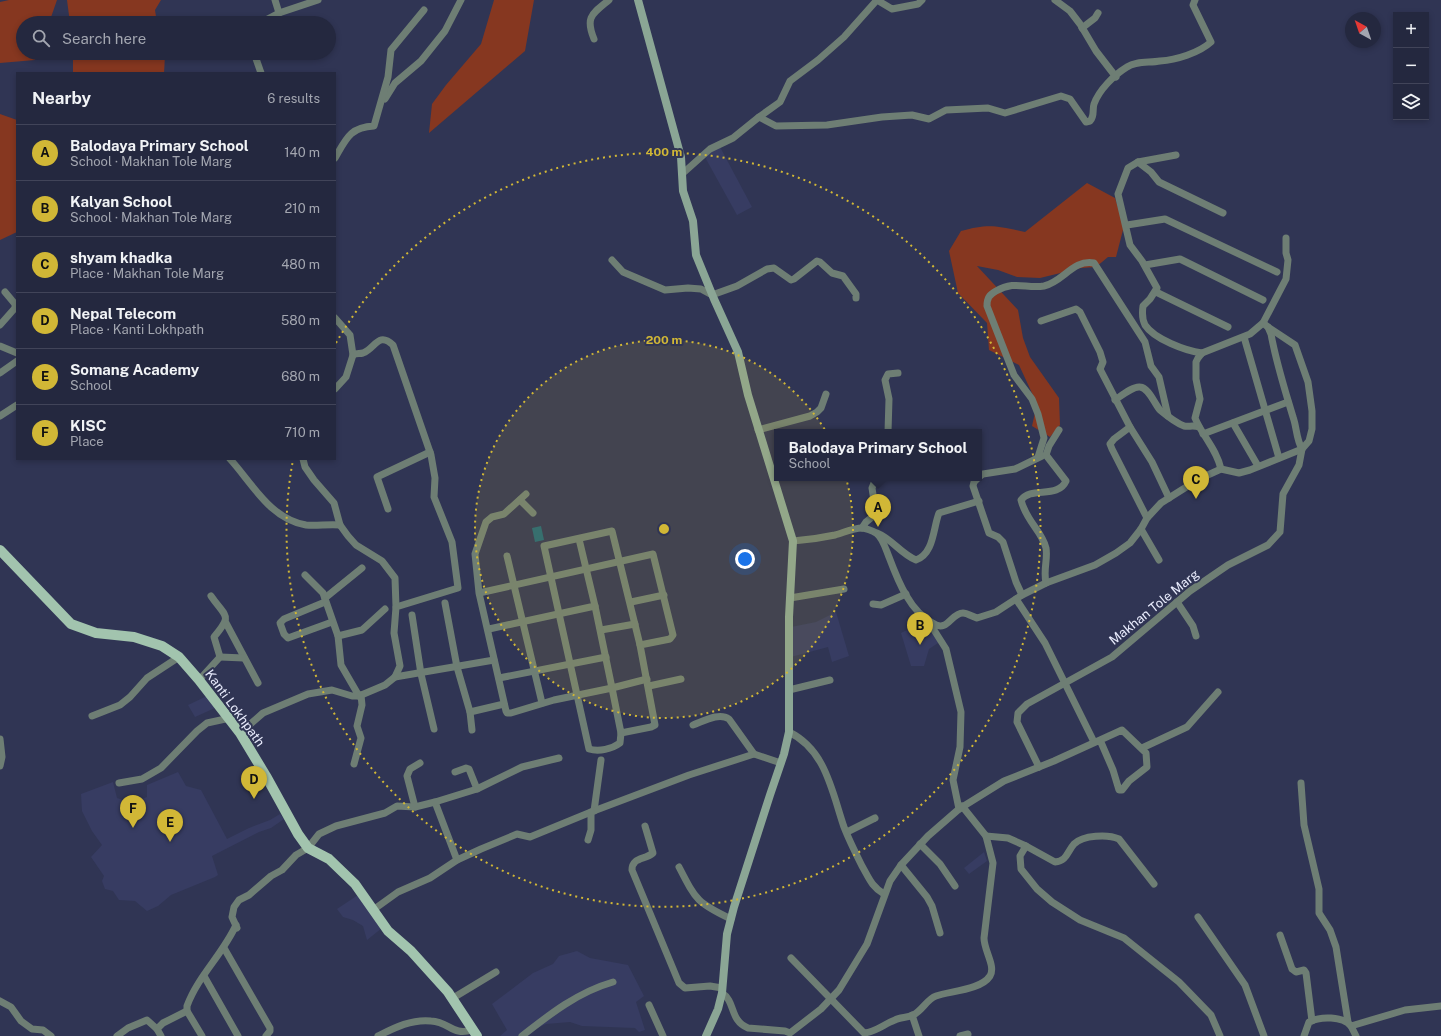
<!DOCTYPE html>
<meta charset="utf-8">
<style>
:root{--surface:#24283f;--page:#2c3046;--text:#f1f3f6;--muted:#a3a6b0;--line:#414459;--accent:#d1b736}
body{margin:0;font-family:"Public Sans",sans-serif;background:var(--page);color:var(--text)}
.controls{position:absolute;right:12px;top:12px;display:grid;overflow:hidden;border-radius:0px;box-shadow:0 2px 6px #0003}
.controls button{width:36px;height:36px;display:grid;place-items:center;padding:0;border:0;border-bottom:1px solid var(--line);background:var(--surface);color:var(--text);font:20px sans-serif}
.compass{position:absolute;left:1345px;top:12px;width:36px;height:36px;border-radius:50%;background:var(--surface);box-shadow:0 2px 6px #0003;rotate:320deg}
.you{position:absolute;left:745px;top:559px;width:14px;height:14px;margin:-10px;border:3px solid #fff;border-radius:50%;background:#1a73e8;box-shadow:0 0 0 6px #1a73e833}
.badge{display:grid;place-items:center;width:26px;height:26px;border-radius:50%;background:var(--accent);color:#111;font-size:13px;font-weight:700}
.pin{position:absolute;translate:-50% -33px;filter:drop-shadow(0 1px 2px #0008)}
.pin::after{content:'';position:absolute;top:21px;width:14px;height:12px;background:inherit;clip-path:polygon(0 0,100% 0,50% 100%)}
.popup{position:absolute;left:774px;top:429px;width:208px;height:52px;box-sizing:border-box;display:grid;place-content:center;border-radius:0px;background:var(--surface);filter:drop-shadow(0 1px 3px #0005);font-size:13px;white-space:nowrap;color:var(--muted)}
.popup b{font-size:15px;color:var(--text)}
.popup::after{content:'';position:absolute;left:50%;top:100%;margin-left:-8px;border:8px solid transparent;border-top-color:var(--surface)}
.list{margin:0;padding:0;list-style:none}
h2{display:flex;justify-content:space-between;align-items:center;height:52px;margin:0;padding:0 16px;font-size:17px}
h2 small{font-size:13px;font-weight:400;color:var(--muted)}
.list li{display:grid;grid-template-columns:26px 1fr auto;gap:12px;align-items:center;box-sizing:border-box;height:56px;padding:0 16px;border-top:1px solid var(--line)}
.list b{display:block;font-size:15px;white-space:nowrap}
.list p{margin:0;font-size:13px;white-space:nowrap;color:var(--muted)}
.list em{font-size:13px;font-style:normal;color:var(--muted)}
.icon{flex:none;width:22px;height:22px;fill:none;stroke:currentColor;stroke-width:2;stroke-linecap:round;stroke-linejoin:round}
.map{position:relative;flex:none;width:1441px;height:1036px;overflow:hidden}
.search{position:absolute;background:var(--surface);box-shadow:0 2px 6px #0003;left:16px;top:16px;width:320px;height:44px;display:flex;align-items:center;gap:10px;box-sizing:border-box;padding:0 14px;border-radius:22px;color:var(--muted);font-size:15px}
.panel{position:absolute;background:var(--surface);box-shadow:0 2px 6px #0003;left:16px;top:72px;width:320px;height:388px;border-radius:0px}
.map>svg:first-child{display:block}
</style>
<div class="map">
<svg width="1441" height="1036" viewBox="0 0 1441 1036">
<rect width="100%" height="100%" fill="#303554"/>
<g fill="#373c62">
<path d="M720 147 752 207 737 215 706 159 708 153Z"/>
<path d="M836 612 849 656 832 662 828 647 791 657V627L816 622Z"/>
<path d="M931 627 941 641 929 649 924 666H911L901 633 911 628Z"/>
<path d="M207 696 215 708 195 717 188 705Z"/>
<path d="M178 772 186 786 201 790 227 839 249 828 270 820 280 814 284 819 271 828 259 832 212 856 218 875 215 877 171 895 158 906 147 911 135 901 119 900 113 891 105 889 102 881 104 876 91 857 102 845 92 831 82 811 81 794 113 782 117 798 132 803 147 797V785Z"/>
<path d="M984 852 987 861 969 874 964 868Z"/>
<path d="M358 895 382 928 367 940 363 926 353 920 343 917 337 909Z"/>
<path d="M577 951 590 958 628 965 644 996 636 1002 645 1030 639 1032 635 1028 582 1026 570 1022 546 1024 521 1036H500L507 1030 492 1004 533 973 553 964 559 956Z"/>
</g>
<g fill="#863720">
<path d="M9 0H57L49 23H23V53H38L35 60 0 63V2Z"/>
<path d="M67 0H161L155 10 157 23H70Z"/>
<path d="M494 0H534L525 51 429 133 432 104 446 85 481 44Z"/>
<path d="M73 53H163L165 56 164 73H73Z"/>
<path d="M0 114 17 120V232L0 240Z"/>
<path d="M1087 183 1115 198 1124 226 1116 257H1108L1096 267 1081 268 1040 278 1017 277 998 270 977 266 1018 310 1023 338 1030 357 1059 398 1060 425 1050 437 1032 426 1037 404 1019 365 989 350 987 323 958 293 949 251 961 231C988 223 998 226 1025 232Z"/>
</g>
<path fill="#236676" d="M541 526 544 540 535 542 532 528Z"/>
<g fill="none" stroke-linecap="round" stroke-linejoin="round">
<g stroke="#6e7e74" stroke-width="7">
<path d="M275 0 279 13"/>
<path d="M1055 0 1070 11 1080 24 1096 51 1116 77"/>
<path d="M260 23 279 13 318 0"/>
<path d="M1082 28 1095 18 1098 13"/>
<path d="M594 39C585 17 592 14 609 0"/>
<path d="M254 53 261 73"/>
<path d="M161 55 178 53"/>
<path d="M385 99 395 83 421 61 445 31 461 0"/>
<path d="M759 117 780 102 790 81 818 60 844 37 877 0 892 9 918 4 922 0"/>
<path d="M1176 155 1138 162 1128 168 1118 194 1130 245 1142 261 1157 288 1150 299 1143 306C1142 313 1142 319 1145 325 1154 339 1186 351 1202 353"/>
<path d="M335 158C346 139 350 127 374 126L388 77 391 50 424 10"/>
<path d="M1138 162 1151 172 1159 182 1223 213"/>
<path d="M682 174 710 149 733 138 759 117 776 126 827 125 882 117 912 115 929 119 946 110 988 108 1005 113 1061 96 1070 99 1086 122 1090 121C1095 116 1092 110 1094 104 1099 90 1114 75 1127 67 1136 61 1149 63 1160 61 1176 60 1199 53 1211 42L1193 5 1195 0"/>
<path d="M1127 225 1165 219 1277 272"/>
<path d="M612 260 623 272 665 290 688 288 701 289 712 295 737 286 767 269 774 268 791 280 794 279 817 261 820 262 832 273 843 276 856 294V298"/>
<path d="M1145 265 1180 259 1263 300"/>
<path d="M1156 292 1228 327"/>
<path d="M335 318 350 335 353 355"/>
<path d="M1041 321 1076 309 1080 312 1100 352 1103 362 1100 369 1130 427 1114 439 1110 444 1112 449 1147 518"/>
<path d="M0 325 15 308V304L5 292"/>
<path d="M1244 337 1279 458"/>
<path d="M0 346 17 353"/>
<path d="M0 373 17 361"/>
<path d="M1115 400C1121 396 1133 386 1140 387 1149 388 1154 403 1160 410 1166 415 1176 423 1184 426 1189 427 1193 425 1199 427"/>
<path d="M0 416 17 405"/>
<path d="M1233 423 1258 466"/>
<path d="M1130 427 1152 462 1169 498"/>
<path d="M758 430 810 416 817 412 821 408 826 394"/>
<path d="M888 432 889 399 885 380 888 374 898 373"/>
<path d="M1203 434 1288 402"/>
<path d="M1038 457 1044 438 1038 414 1032 399 1014 375 987 306C987 298 989 295 996 291 1015 280 1026 289 1044 286 1063 282 1073 259 1094 263L1145 342 1151 366 1159 377 1168 416"/>
<path d="M230 459C252 483 270 519 306 525 316 526 329 524 340 525"/>
<path d="M303 459 305 467 314 480 334 503 340 525 348 536 356 545 382 561 395 578 396 607"/>
<path d="M1221 469C1216 448 1203 437 1195 418L1200 399 1196 379V362L1198 358 1202 353 1250 334 1263 323 1286 279 1288 260 1286 253V238"/>
<path d="M979 477 983 474 1015 469 1042 456"/>
<path d="M978 478 974 482 973 486 989 533 998 537 1003 542 1016 582 1022 595"/>
<path d="M520 500 533 513"/>
<path d="M388 509 377 477 430 452"/>
<path d="M862 528 866 522 876 514 872 488 876 478"/>
<path d="M1141 529 1159 560"/>
<path d="M877 533C892 539 901 554 916 560 934 554 933 528 939 513L979 501"/>
<path d="M793 541C807 540 821 538 835 535 843 533 853 528 862 528 865 528 873 531 876 533 883 538 886 550 889 557 898 581 910 612 934 624 948 632 951 613 963 613 967 613 973 617 977 618L996 612 1022 595 1046 583 1095 565 1116 553 1130 543 1141 529 1147 518 1161 503 1199 479 1221 469 1239 473 1250 470 1302 449C1296 439 1297 428 1293 417 1285 390 1276 362 1271 334L1268 327 1263 323"/>
<path d="M507 556 542 703"/>
<path d="M305 575 323 593 338 636 341 665 359 696"/>
<path d="M1046 583C1043 569 1048 560 1046 548 1042 531 1026 521 1021 500 1031 486 1058 499 1066 481L1046 455 1049 446 1059 430"/>
<path d="M479 593 653 554 673 635 670 639 640 645 655 725 651 727 621 733 612 688 554 700 511 713H507L506 711 479 593 475 554 486 522 492 517 504 514 526 494"/>
<path d="M325 598 362 568"/>
<path d="M790 598 844 589"/>
<path d="M1016 599 1045 643 1094 742"/>
<path d="M325 602 284 619 280 623 284 634 288 638 332 622"/>
<path d="M631 602 664 595"/>
<path d="M1177 602 1193 626 1196 636"/>
<path d="M445 603 457 667 470 712 472 730"/>
<path d="M873 604 881 605 906 594"/>
<path d="M595 606 612 688 647 679"/>
<path d="M412 615 421 674 434 729"/>
<path d="M226 623 258 683"/>
<path d="M934 624V630L946 649 961 712 960 747 953 780 959 809"/>
<path d="M489 629 595 606 579 539"/>
<path d="M601 630 635 624"/>
<path d="M338 636 362 630 385 609"/>
<path d="M220 657 244 658"/>
<path d="M395 677 494 660"/>
<path d="M499 678 606 657"/>
<path d="M199 680 220 657 214 637C233 614 226 618 211 596"/>
<path d="M649 686 681 679"/>
<path d="M789 690 830 680"/>
<path d="M470 712 504 704"/>
<path d="M92 716 120 705 130 697 147 678 179 657"/>
<path d="M693 725C704 721 719 712 729 719L754 754 781 763"/>
<path d="M789 732C826 750 832 792 844 827 849 840 856 854 862 866 869 878 871 886 884 894"/>
<path d="M240 733 263 713 308 694 332 690 352 696H359L385 685 395 677 400 666 394 633 396 607 458 588 452 542 434 497 435 478 431 455 393 345C378 331 375 349 363 353 359 354 357 353 353 355L346 377 335 389"/>
<path d="M621 733 620 743C612 749 599 752 589 749L544 546 612 531 640 645"/>
<path d="M0 739 2 757 0 766"/>
<path d="M1142 748 1187 727 1218 692"/>
<path d="M354 764 361 738 357 726 362 705 361 695"/>
<path d="M1039 767 1017 722 1018 713 1027 704 1112 657 1190 591 1228 565 1268 545 1280 532 1283 494 1299 465 1302 449 1309 441 1312 429V411L1308 382 1295 345 1268 327"/>
<path d="M455 772 466 768 469 769 477 789"/>
<path d="M119 783 142 779 161 768 197 731 207 723 230 718"/>
<path d="M1301 783 1304 825 1319 889V913L1330 930 1336 947 1348 1022"/>
<path d="M435 802 457 860"/>
<path d="M415 807 407 776 410 769 420 763"/>
<path d="M594 811 601 760"/>
<path d="M645 826 653 853C645 860 632 857 632 870L679 983 685 988 710 986 722 988"/>
<path d="M847 832 875 818"/>
<path d="M986 836 1008 838 1026 846 1020 856 1021 869 1037 889 1052 902 1080 920 1124 938 1179 982 1211 1015 1220 1036"/>
<path d="M588 840 591 830V812L689 775 754 754"/>
<path d="M920 844 940 864 955 886"/>
<path d="M1026 846 1055 862C1067 861 1067 852 1074 844 1083 835 1108 834 1119 839L1154 884"/>
<path d="M901 865 927 897 932 906 940 933"/>
<path d="M679 867C696 900 697 903 731 919"/>
<path d="M373 910 398 892 430 878 457 860 481 849 517 834 530 837 591 812"/>
<path d="M1198 917 1245 985 1264 1036"/>
<path d="M237 928 232 917 234 907 239 900 249 895 271 876 282 870 296 855 308 848 319 834 336 826 385 813 397 806 415 807 435 802 477 789 522 767 559 758"/>
<path d="M1280 935 1292 969 1296 972 1304 970 1306 973 1312 1021"/>
<path d="M224 948 270 1028V1031L266 1036"/>
<path d="M791 958 864 1033C876 1032 884 1024 895 1020 900 1017 907 1018 913 1015 922 1011 927 999 936 996 950 991 981 990 990 976 996 966 984 951 984 938L993 863 986 836 962 806"/>
<path d="M204 976 238 1036"/>
<path d="M722 993C736 1002 729 1020 748 1028L785 1031 790 1033 821 1009 839 990 867 944 890 881 901 865 928 836 959 809 1004 781 1054 761 1122 730 1146 753 1147 767 1129 781 1122 790H1119L1113 770 1100 740"/>
<path d="M453 998 496 972"/>
<path d="M0 1001 11 1007 21 1021 32 1029 43 1030 51 1036"/>
<path d="M649 1005 663 1036"/>
<path d="M912 1015 919 1036"/>
<path d="M1351 1026 1356 1036"/>
<path d="M117 1036 128 1028 147 1020 157 1029"/>
<path d="M161 1036 157 1029 163 1023 187 1011"/>
<path d="M202 1036 187 1011V1006C198 976 223 954 236 925"/>
<path d="M378 1036C394 1028 411 1019 431 1021 450 1022 452 1036 472 1030"/>
<path d="M522 1036C550 1014 578 992 613 982"/>
<path d="M960 1036 968 1034"/>
<path d="M1304 1036 1309 1022C1320 1016 1343 1016 1351 1026L1405 1010 1441 1006"/>
</g>
<path stroke="#8ba695" stroke-width="8" d="M638 0 681 157 683 191 693 221 696 255 714 299 738 352 748 395 793 541 789 617V732L784 754 770 795 734 907 727 934 722 993 718 1009 706 1036"/>
<path stroke="#a2c4ae" stroke-width="10" d="M0 550 71 624 96 633 134 637 162 646 179 657 199 680 240 733 266 776 298 834 308 848 329 859 355 884 388 931 411 951 448 992 477 1036"/>
</g>
<circle cx="664" cy="529" r="189" fill="#d1b736" fill-opacity=".12"/>
<g fill="none" stroke="#d1b736" stroke-width="2" stroke-dasharray="2 4">
<circle cx="664" cy="529" r="189"/>
<path d="M336 343A377 377 0 1 1 293 460"/>
</g>
<g text-anchor="middle" dominant-baseline="central" stroke-width="4" stroke-linejoin="round" paint-order="stroke">
<g font-size="13" fill="#e8ebfc" stroke="#303554">
<text transform="translate(1154 607) rotate(-39)">Makhan Tole Marg</text>
<text transform="translate(235 708) rotate(54)">Kanti Lokhpath</text>
</g>
</g>
<circle cx="664" cy="529" r="6" fill="#d1b736" stroke="#303554" stroke-width="2"/>
<g font-size="12" text-anchor="middle" font-weight="bold" fill="#d1b736" stroke="#303554" stroke-width="4" stroke-linejoin="round" paint-order="stroke">
<text x="664" y="156">400 m</text>
<text x="664" y="344">200 m</text>
</g>
</svg>
<div class="controls">
<button>+</button>
<button>−</button>
<button><svg class="icon" aria-label="layers" viewBox="0 0 24 24"><path d="M12 4l9 5-9 5-9-5zM3 14l9 5 9-5"/></svg></button>
</div>
<svg class="compass" viewBox="-18 -18 36 36"><path d="M0-13l5 13h-10z" fill="#e53935"/><path d="M0 13l5-13h-10z" fill="#a3a6b0"/></svg>
<div class="you"></div>
<div class="pin badge" style="left:878px;top:527px">A</div>
<div class="popup"><b>Balodaya Primary School</b>School</div>
<div class="pin badge" style="left:920px;top:645px">B</div>
<div class="pin badge" style="left:1196px;top:499px">C</div>
<div class="pin badge" style="left:254px;top:799px">D</div>
<div class="pin badge" style="left:170px;top:842px">E</div>
<div class="pin badge" style="left:133px;top:828px">F</div>
<div class="search"><svg class="icon" aria-label="search" viewBox="0 0 24 24"><circle cx="10" cy="10" r="6"/><path d="M15 15l6 6"/></svg>Search here</div>
<section class="panel">
<h2>Nearby<small>6 results</small></h2>
<ul class="list">
<li><span class="badge">A</span><div><b>Balodaya Primary School</b><p>School · Makhan Tole Marg</p></div><em>140 m</em></li>
<li><span class="badge">B</span><div><b>Kalyan School</b><p>School · Makhan Tole Marg</p></div><em>210 m</em></li>
<li><span class="badge">C</span><div><b>shyam khadka</b><p>Place · Makhan Tole Marg</p></div><em>480 m</em></li>
<li><span class="badge">D</span><div><b>Nepal Telecom</b><p>Place · Kanti Lokhpath</p></div><em>580 m</em></li>
<li><span class="badge">E</span><div><b>Somang Academy</b><p>School</p></div><em>680 m</em></li>
<li><span class="badge">F</span><div><b>KISC</b><p>Place</p></div><em>710 m</em></li>
</ul>
</section>
</div>
